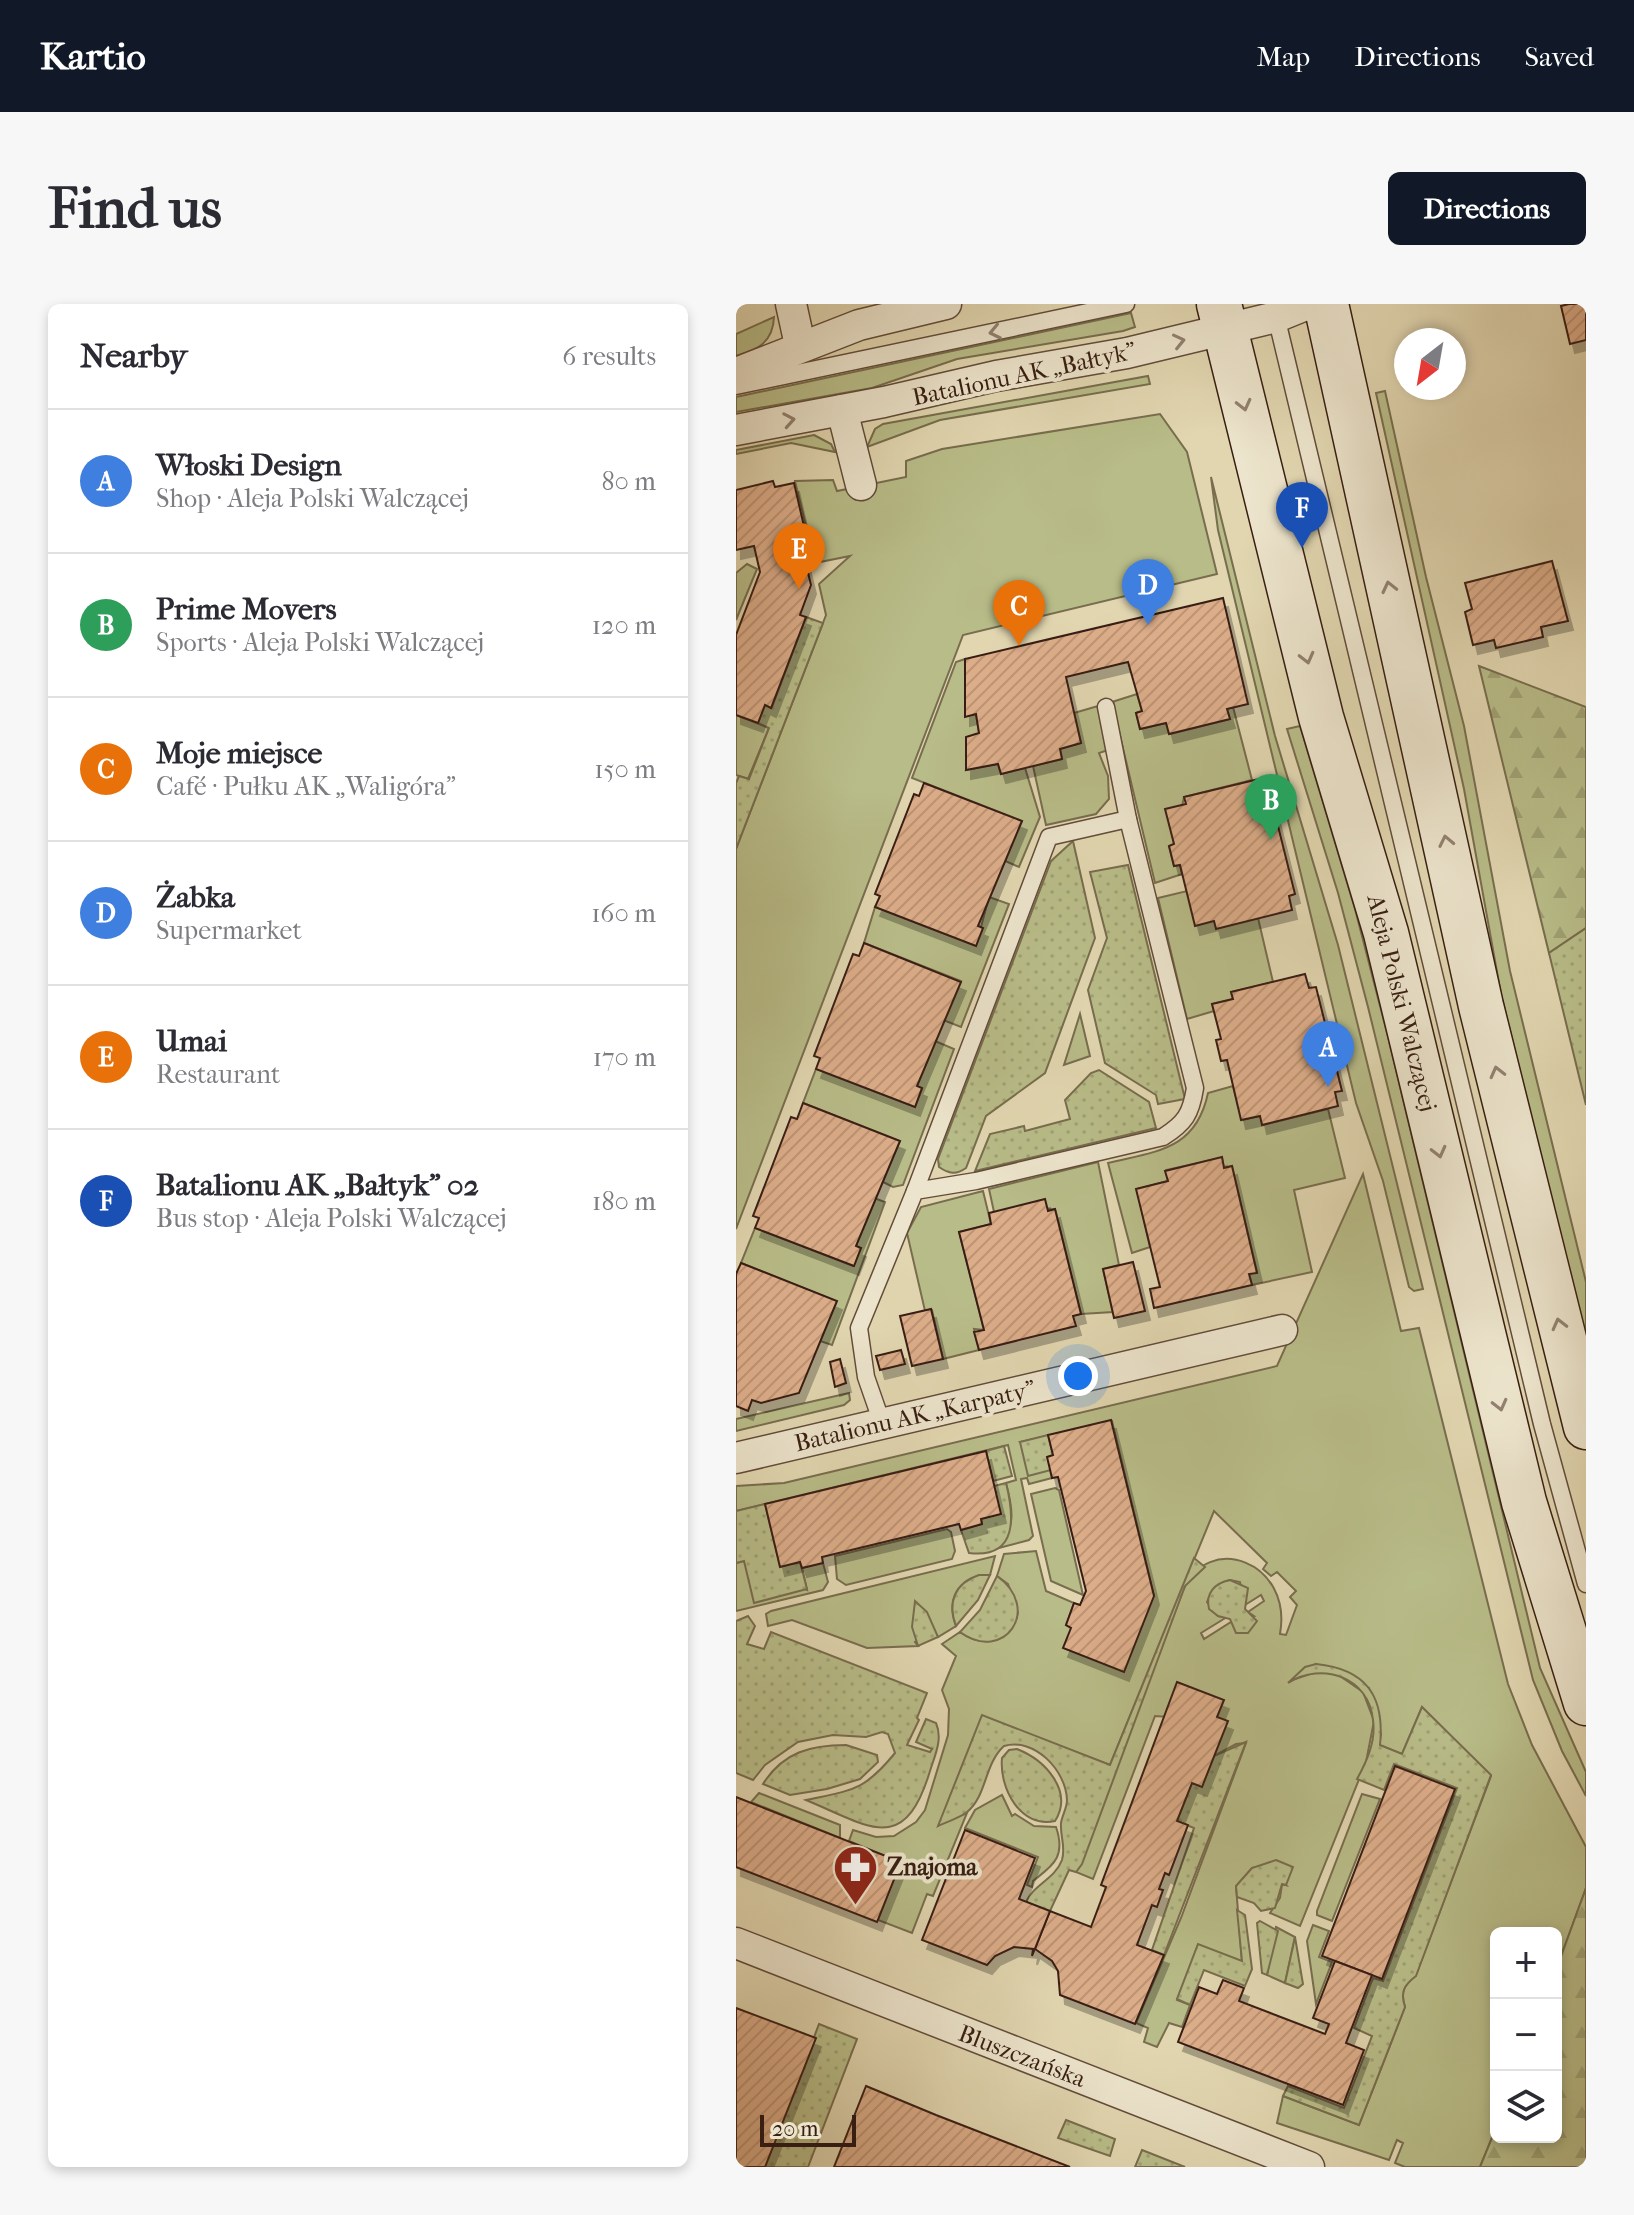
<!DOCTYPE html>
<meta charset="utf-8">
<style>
:root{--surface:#fff;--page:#f7f7f7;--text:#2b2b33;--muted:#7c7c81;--line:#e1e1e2;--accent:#111827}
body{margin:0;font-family:"IM FELL French Canon",serif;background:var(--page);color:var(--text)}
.controls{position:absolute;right:24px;bottom:24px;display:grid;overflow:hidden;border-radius:12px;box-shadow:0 4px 12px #0003}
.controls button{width:72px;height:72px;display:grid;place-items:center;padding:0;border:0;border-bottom:2px solid var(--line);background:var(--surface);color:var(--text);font:40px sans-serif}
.compass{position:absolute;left:658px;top:24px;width:72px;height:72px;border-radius:50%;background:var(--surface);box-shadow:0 4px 12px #0003;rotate:211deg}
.scale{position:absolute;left:24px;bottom:20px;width:96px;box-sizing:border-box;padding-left:8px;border:4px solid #381e13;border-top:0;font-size:22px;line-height:28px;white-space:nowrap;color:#381e13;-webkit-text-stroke:6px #ece4cc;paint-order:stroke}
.you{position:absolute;left:342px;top:1072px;width:28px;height:28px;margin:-20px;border:6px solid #fff;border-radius:50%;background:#1a73e8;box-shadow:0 0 0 12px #1a73e833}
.badge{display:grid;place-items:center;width:52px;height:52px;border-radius:50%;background:var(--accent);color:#fff;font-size:26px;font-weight:700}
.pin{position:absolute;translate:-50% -66px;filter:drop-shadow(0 2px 4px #0008)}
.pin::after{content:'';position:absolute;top:42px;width:28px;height:24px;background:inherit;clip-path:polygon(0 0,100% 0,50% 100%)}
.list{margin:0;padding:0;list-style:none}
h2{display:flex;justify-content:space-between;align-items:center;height:104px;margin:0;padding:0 32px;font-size:34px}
h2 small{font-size:26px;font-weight:400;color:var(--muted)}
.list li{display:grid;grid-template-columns:52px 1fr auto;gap:24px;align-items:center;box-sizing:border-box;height:144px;padding:0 32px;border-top:2px solid var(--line)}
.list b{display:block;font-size:30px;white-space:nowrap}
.list p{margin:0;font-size:26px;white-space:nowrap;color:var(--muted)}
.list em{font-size:26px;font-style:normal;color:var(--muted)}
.icon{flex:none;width:44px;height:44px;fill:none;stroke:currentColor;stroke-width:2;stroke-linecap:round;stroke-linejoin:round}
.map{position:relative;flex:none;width:850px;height:1863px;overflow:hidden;border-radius:12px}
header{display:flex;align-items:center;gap:48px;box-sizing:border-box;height:112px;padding:0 40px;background:var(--accent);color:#fff}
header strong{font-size:38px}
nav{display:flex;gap:44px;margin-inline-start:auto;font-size:28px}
.intro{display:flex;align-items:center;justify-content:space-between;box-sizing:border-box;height:192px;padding:0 48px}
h1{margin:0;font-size:56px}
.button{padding:20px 36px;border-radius:12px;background:var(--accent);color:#fff;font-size:28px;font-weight:700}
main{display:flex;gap:48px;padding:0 48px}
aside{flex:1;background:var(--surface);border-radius:12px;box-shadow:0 4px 12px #0003}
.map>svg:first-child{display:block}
</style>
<header>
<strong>Kartio</strong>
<nav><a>Map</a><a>Directions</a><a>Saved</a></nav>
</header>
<div class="intro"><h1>Find us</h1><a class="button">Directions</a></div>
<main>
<aside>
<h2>Nearby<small>6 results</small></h2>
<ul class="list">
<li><span class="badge" style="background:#3f7fe0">A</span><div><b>Włoski Design</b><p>Shop · Aleja Polski Walczącej</p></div><em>80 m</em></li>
<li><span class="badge" style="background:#2e9e5b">B</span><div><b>Prime Movers</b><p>Sports · Aleja Polski Walczącej</p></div><em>120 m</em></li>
<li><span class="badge" style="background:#e8710a">C</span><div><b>Moje miejsce</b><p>Café · Pułku AK „Waligóra”</p></div><em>150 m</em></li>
<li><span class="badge" style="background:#3f7fe0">D</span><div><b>Żabka</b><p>Supermarket</p></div><em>160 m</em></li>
<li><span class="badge" style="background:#e8710a">E</span><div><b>Umai</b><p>Restaurant</p></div><em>170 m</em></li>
<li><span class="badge" style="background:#1a4fb4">F</span><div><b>Batalionu AK „Bałtyk” 02</b><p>Bus stop · Aleja Polski Walczącej</p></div><em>180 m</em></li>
</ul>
</aside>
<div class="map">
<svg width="850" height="1863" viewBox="0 0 850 1863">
<defs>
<pattern id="forest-firs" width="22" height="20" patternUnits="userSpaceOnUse" patternTransform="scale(2)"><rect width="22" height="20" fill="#b8bc88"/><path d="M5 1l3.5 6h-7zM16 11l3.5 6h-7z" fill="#9fa174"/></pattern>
<pattern id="garden-dots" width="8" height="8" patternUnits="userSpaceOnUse" patternTransform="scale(2)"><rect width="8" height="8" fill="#b8bc88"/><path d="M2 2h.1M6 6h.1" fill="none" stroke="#9fa174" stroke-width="1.8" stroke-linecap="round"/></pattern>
<pattern id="building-hatch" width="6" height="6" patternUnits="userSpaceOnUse" patternTransform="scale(2)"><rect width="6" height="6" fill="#dcad89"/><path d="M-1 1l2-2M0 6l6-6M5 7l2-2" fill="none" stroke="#be9475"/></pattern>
<filter id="shadow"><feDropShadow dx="5" dy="9" stdDeviation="0" flood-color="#0004"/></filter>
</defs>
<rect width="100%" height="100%" fill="#e1d6b0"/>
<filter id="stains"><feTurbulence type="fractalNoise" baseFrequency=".0025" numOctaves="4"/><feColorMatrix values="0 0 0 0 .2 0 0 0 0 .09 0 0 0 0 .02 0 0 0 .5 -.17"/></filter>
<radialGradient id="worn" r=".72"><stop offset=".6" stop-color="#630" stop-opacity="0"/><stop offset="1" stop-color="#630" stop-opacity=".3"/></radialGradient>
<g fill="#b8bc88" stroke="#786d4e" stroke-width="2" fill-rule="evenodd">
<path d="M395 9 399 23 387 27 221 55 136 84 0 108V93Z"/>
<path d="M38 13C37 38 22 46 0 52V30Z"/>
<path d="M412 72 414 80 204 116 131 143 139 125 147 120Z"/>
<path d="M649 87 690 273 728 422 774 667 850 978V1037L765 690 728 485 640 89Z"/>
<path d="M424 110 451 148 481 270 227 331 0 925V545L90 311 83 280 114 252 79 259 59 177 97 176 101 187 170 173V157L206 145Z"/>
<path d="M78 131 95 140 99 148 55 139 0 150V146Z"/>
<path d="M475 173 539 432 602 641 687 985 678 987 673 983 647 877 620 799 482 226Z"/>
<path d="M11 260 21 265 0 316V269Z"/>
<path d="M229 355V412L240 410 243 429 230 466 262 460 265 470 289 464 304 513 283 563 267 556 286 517 176 474 220 358Z"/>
<path d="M401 390 406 407 400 409 404 425 430 419 434 430 494 415 491 405 497 403 516 476 448 493 438 540 433 542 438 562 444 561 446 570 419 579 376 398Z"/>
<path d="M362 402 372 446 363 449 372 472 373 495 360 510 310 521 297 462 326 455 324 445 345 439 338 409Z"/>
<path d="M0 411 33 424 12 475 0 471Z"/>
<path d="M564 422 619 605 651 729 804 1364 850 1468V1492L826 1447 797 1376 632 703 602 589 551 425Z"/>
<path d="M451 587 478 617 522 614 537 678 495 688 497 695 476 700 478 707 451 715 422 594Z"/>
<path d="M253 593 273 600 225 723 207 716 225 677 128 639 139 603 240 642Z"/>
<path d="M344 710 354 752 328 761Z"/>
<path d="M199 737 218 745 167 881 157 883 145 877 164 837 67 799 80 765 179 803 186 785 181 782Z"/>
<path d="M497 782 506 816 524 812 527 821 592 805 609 874 558 886 576 968 516 981 513 970 521 968 496 862 488 864 486 854 430 866 432 877 401 885 414 943 396 949 372 859C421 847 460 846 472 789Z"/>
<path d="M362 858 383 961 367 965 377 1008 345 1010 319 905 258 908 253 885Z"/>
<path d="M627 870 665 1027 683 1024 772 1380 796 1441 850 1543V1584L820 1666V1629H760V1824L744 1863H669L659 1859 667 1839 661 1836 653 1856 541 1819 547 1792 623 1821 669 1703C664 1688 668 1681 680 1671L755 1472 686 1403 666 1450 643 1441 645 1430 633 1384 580 1360 556 1376 580 1368 601 1370 627 1388 638 1417 630 1458 564 1622 534 1609 544 1594 546 1580 550 1581 529 1561 516 1564 500 1582 506 1658 462 1641 441 1696 454 1701 446 1723 433 1719 421 1743 408 1738 412 1724 400 1719 445 1614 510 1439 500 1440 478 1452 491 1417 419 1412 357 1575 340 1568 447 1287C471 1227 557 1257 544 1330L550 1331 561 1301 554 1293 560 1287 541 1268 535 1272 527 1265 531 1259 478 1207 374 1461 246 1412 203 1521 231 1509 197 1592 191 1590 176 1629 142 1616 164 1558 113 1537 117 1526 140 1533 158 1532 180 1518 189 1506 212 1431 213 1405 206 1386 220 1352 206 1340 224 1328C247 1345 274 1338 282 1309L272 1280 261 1272 268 1250 300 1247 310 1287 338 1299 330 1321 335 1324 418 1292 376 1117 284 1138 315 1166 316 1174 293 1180 291 1174 285 1175 297 1232 293 1236 259 1245C281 1225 277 1205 270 1179L280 1176 272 1141 0 1207V1182L48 1179 541 1062ZM494 1276 504 1278 509 1301 525 1291 528 1297 512 1308 518 1312 495 1318 468 1335 465 1329 491 1313 482 1312 471 1298C476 1285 481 1280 494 1276Z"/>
<path d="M247 887 255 920 223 928 248 1026 238 1025 243 1046 207 1055 196 1006 189 1007 171 929 185 903Z"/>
<path d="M138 894 149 898 96 1041 84 1037 100 997 5 959 19 924 117 962 125 944 120 942Z"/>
<path d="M113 1089 114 1096 108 1101 0 1127V1115Z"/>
<path d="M319 1184 323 1186 347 1291 315 1277 295 1190Z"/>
<path d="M211 1225 215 1228 219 1247 216 1255 110 1281 101 1275 99 1252Z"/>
<path d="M259 1252 254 1271C224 1272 209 1294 220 1322L202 1333 198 1326 179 1338 182 1342 131 1344 56 1316 32 1322 30 1310 35 1307Z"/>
<path d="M8 1257 71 1286 66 1264 87 1259 92 1278 87 1286 0 1307V1259Z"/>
<path d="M23 1489 104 1521V1534L15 1498Z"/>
<path d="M626 1490 644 1495 596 1617 581 1611V1607Z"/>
<path d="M266 1491 276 1512 279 1510 298 1522 320 1523C331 1555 314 1563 297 1577L296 1583 291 1581 302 1553 229 1524 239 1506Z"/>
<path d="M577 1621 593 1627 583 1653 596 1658 580 1700 571 1637Z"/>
<path d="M540 1623 559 1633 549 1679 531 1671Z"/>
</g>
<g fill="url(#forest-firs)" stroke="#786d4e" stroke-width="2">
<path d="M743 362 850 403V624L813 649Z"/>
<path d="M850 1584V1863H744L760 1824V1833H820V1666Z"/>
</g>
<g fill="url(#garden-dots)" stroke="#786d4e" stroke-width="2">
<path d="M70 313 87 319 0 545V479L3 472 13 475 33 424 22 419 29 401 36 403Z"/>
<path d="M337 537 359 634 309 769 250 812 230 864C220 871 213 870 203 863L202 855 315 557Z"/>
<path d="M392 561 449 795 422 800 420 791 369 759 352 686 371 634 354 568Z"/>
<path d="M850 624V801L813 649Z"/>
<path d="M363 766 413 798 420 824 239 867 254 830 288 822 289 827 334 815 329 796 355 769Z"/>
<path d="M312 1131 317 1151 315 1166 292 1172 284 1138Z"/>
<path d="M268 1142 276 1172 257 1177 250 1147Z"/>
<path d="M270 1179C278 1211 283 1255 233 1249L225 1226 246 1220 245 1215 258 1182Z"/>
<path d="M29 1200 44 1262 64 1258 71 1285 18 1299 8 1257 0 1259V1207Z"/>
<path d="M458 1254 469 1263 449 1282 346 1560 340 1568 333 1566 314 1607 290 1598C297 1581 319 1575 326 1556 330 1542 324 1533 325 1519 326 1512 331 1504 331 1496 330 1466 298 1433 268 1442 248 1460 251 1492 231 1508 223 1514 211 1518 202 1522L246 1411 374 1461Z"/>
<path d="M243 1271H254L242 1296 220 1322C211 1298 219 1279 243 1271Z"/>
<path d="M261 1272C307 1305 268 1360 224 1328L244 1306Z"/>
<path d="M494 1276 512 1284 509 1305 521 1317 512 1329H500L494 1315 482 1312 473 1305C469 1289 479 1279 494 1276Z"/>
<path d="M179 1297 191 1308 202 1333 182 1342 176 1323Z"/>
<path d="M12 1312 19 1322 11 1340 28 1345 35 1328 191 1389 181 1414 183 1416 171 1441 194 1448 196 1445 180 1438 190 1415 200 1419C207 1435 199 1451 194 1467 168 1553 133 1522 70 1496 117 1486 128 1487 159 1449L152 1430 146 1428 130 1433 97 1431 62 1438 29 1461 17 1476 0 1469V1317Z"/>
<path d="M580 1360C630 1365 649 1392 644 1441L666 1450 686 1403 755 1471 680 1672C668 1681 664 1688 669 1703L623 1821 547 1792 552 1782 608 1804 636 1732 618 1724 637 1674 647 1677 721 1484 658 1460 648 1486 621 1475C631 1457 640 1437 637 1416 633 1373 586 1357 552 1379L569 1363Z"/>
<path d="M510 1438 428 1651 416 1646 458 1524 441 1517 456 1479 466 1482 478 1452Z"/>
<path d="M110 1441 141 1451 142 1458 124 1475 91 1485 54 1491 27 1480C47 1448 75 1441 110 1441Z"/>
<path d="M281 1445C309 1456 338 1487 319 1517 284 1525 263 1483 266 1454L273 1446Z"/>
<path d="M540 1556 557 1563 550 1581 546 1580 539 1604 525 1607 518 1599 501 1593 500 1582 516 1564Z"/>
<path d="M501 1606 509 1611 516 1665 509 1682 468 1666 454 1701 441 1695 462 1640 506 1657Z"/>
<path d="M524 1617 542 1627 531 1671 526 1669 521 1619Z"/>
<path d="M559 1633 567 1680 562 1684 549 1679Z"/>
<path d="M83 1720 121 1735 72 1863H29Z"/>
<path d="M330 1816 379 1835 374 1852 322 1834Z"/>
<path d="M406 1846 449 1863H399Z"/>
</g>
<g fill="url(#building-hatch)" stroke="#381e13" stroke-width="2" filter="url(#shadow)">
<path d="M833 0H850V36L834 40 825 2Z"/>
<path d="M37 177 39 183 58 179 70 231 63 232 75 281 64 311 70 313 35 404 29 401 22 419 0 411V331L24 268 18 242 0 246V186Z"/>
<path d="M816 257 832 317 805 323 807 333 760 344 758 336 737 341 729 308 736 305 729 279Z"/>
<path d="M487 294 512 400 491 405 494 415 433 430 430 419 404 425 400 409 406 407 392 358 330 373 345 439 324 445 326 455 265 470 262 460 230 466V433L243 429 240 410 229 413V355Z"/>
<path d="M523 475 526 488 533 486 559 590 553 592 556 606 480 625 478 617 459 622 444 561 438 562 433 542 438 540 429 505 450 500 448 493Z"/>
<path d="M188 479 286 517 242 622 247 624 240 642 139 603 144 592 139 590 178 490 183 492Z"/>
<path d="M128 639 225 678 181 782 186 784 179 803 80 765 84 754 78 752 117 650 123 652Z"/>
<path d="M569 670 573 684 580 683 606 787 599 788 602 802 526 821 524 812 505 816 491 756 485 757 480 736 485 735 476 700 497 695 495 688Z"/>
<path d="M67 799 164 837 120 942 125 944 118 962 19 924 23 914 17 912 55 813 61 815Z"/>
<path d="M486 853 488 864 496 862 521 969 513 970 516 981 418 1004 414 985 424 983 400 885 432 877 429 867Z"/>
<path d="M309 895 312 907 319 905 345 1010 337 1012 340 1022 243 1046 238 1028 248 1026 223 928 255 920 253 909Z"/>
<path d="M397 958 409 1007 378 1014 367 965Z"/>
<path d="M5 959 101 997 63 1089 25 1099 16 1096 12 1107 0 1102V970Z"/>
<path d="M195 1005 207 1055 176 1062 164 1012Z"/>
<path d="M165 1046 169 1060 144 1066 140 1052Z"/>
<path d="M104 1055 110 1079 99 1083 94 1058Z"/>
<path d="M375 1116 418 1292 388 1368 327 1344 335 1324 330 1321 338 1299 344 1301 350 1287 322 1173 316 1174 311 1153 317 1151 312 1131Z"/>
<path d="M250 1147 265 1210 245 1215 246 1220 225 1226 223 1220 86 1253 87 1259 66 1264 64 1258 44 1263 29 1200Z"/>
<path d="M441 1378 488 1396 481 1413 492 1417 466 1483 456 1479 441 1517 452 1521 433 1571 429 1569 423 1585 427 1586 421 1603 416 1601 401 1641 428 1651 399 1720 324 1691 322 1667 316 1657 299 1645 314 1607 355 1623 370 1583 365 1581Z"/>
<path d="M659 1462 719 1485 646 1675 586 1652Z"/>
<path d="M0 1493 165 1558 141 1618 0 1563Z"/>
<path d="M229 1526 299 1554 283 1595 314 1607 296 1652 297 1645 278 1643 259 1652 251 1661 186 1636Z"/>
<path d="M599 1657 636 1671 610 1739 628 1746 607 1801 442 1738 463 1683 481 1690 487 1676 508 1684 503 1697 589 1730 593 1720 577 1714Z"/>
<path d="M0 1704 80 1734 29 1863H0Z"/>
<path d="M130 1782 200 1811 334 1863H98Z"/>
</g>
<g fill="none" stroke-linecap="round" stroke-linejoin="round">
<defs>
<g id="lane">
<path d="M539 8 806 1120 850 1280"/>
<path d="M0 82 390 0"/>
<path d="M179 887 313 533 392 515"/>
<path d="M146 1119 130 1073 123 1024 179 887 240 877 427 833C449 819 455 810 459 784L392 515 370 403"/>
</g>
<g id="street">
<path d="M55 0 64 41"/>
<path d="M0 69 123 21 210 0"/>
<path d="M106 106 125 181"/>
<path d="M0 126 148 98 260 72 391 49 540 13 572 0"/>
<path d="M0 1154 546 1026"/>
<path d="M0 1639 573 1863"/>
</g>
<g id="secondary">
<path d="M483 0 585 413 650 629 788 1198 850 1399"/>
<path d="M590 0 745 702 850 1123"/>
</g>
</defs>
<use href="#lane" stroke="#624c3a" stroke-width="19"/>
<use href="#street" stroke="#624c3a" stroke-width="33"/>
<use href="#secondary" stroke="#381e13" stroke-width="47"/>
<use href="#lane" stroke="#ece4cc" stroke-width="16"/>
<use href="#street" stroke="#ece4cc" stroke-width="30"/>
<use href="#secondary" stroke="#ece4cc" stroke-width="44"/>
</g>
<defs><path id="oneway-chevron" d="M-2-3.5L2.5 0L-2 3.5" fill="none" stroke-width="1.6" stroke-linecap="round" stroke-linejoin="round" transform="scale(2)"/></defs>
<g stroke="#928170">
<use href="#oneway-chevron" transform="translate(259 28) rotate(168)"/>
<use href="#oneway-chevron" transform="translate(443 37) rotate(-13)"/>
<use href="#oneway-chevron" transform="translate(508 101) rotate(76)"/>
<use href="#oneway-chevron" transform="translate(53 116) rotate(-10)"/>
<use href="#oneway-chevron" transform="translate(653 283) rotate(-103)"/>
<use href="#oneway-chevron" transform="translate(571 354) rotate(76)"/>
<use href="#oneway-chevron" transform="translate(710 537) rotate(-102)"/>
<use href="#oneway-chevron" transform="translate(761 768) rotate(-104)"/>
<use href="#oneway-chevron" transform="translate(703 848) rotate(76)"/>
<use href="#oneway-chevron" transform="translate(823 1020) rotate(-104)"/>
<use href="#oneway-chevron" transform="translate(764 1101) rotate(76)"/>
</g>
<defs>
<symbol id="pharmacy-pin" viewBox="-11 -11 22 30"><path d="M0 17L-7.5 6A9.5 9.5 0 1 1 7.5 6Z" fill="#8f2418" stroke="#ece4cc"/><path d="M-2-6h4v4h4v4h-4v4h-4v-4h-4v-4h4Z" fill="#fff"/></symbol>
</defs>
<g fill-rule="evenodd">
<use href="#pharmacy-pin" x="94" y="1538" width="51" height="69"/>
</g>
<g text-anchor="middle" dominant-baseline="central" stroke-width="8" stroke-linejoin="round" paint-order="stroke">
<g font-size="24" fill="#381e13" stroke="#ece4cc">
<text transform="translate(288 70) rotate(-12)">Batalionu AK „Bałtyk”</text>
<text transform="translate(666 699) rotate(76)">Aleja Polski Walczącej</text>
<text transform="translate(179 1112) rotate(-13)">Batalionu AK „Karpaty”</text>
<text transform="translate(286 1752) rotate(21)">Bluszczańska</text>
</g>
<g font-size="24" font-weight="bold" fill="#381e13" stroke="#ece4cc" text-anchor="start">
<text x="151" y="1563">Znajoma</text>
</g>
</g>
<rect width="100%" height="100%" filter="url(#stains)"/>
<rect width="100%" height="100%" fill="url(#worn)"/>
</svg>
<div class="controls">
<button>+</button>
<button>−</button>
<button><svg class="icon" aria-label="layers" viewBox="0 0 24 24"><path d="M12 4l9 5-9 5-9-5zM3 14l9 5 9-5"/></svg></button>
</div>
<svg class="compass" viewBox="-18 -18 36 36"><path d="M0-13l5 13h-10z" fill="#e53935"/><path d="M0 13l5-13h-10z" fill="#7c7c81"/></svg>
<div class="scale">20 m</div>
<div class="you"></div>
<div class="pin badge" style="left:592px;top:783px;background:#3f7fe0">A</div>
<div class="pin badge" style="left:535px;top:536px;background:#2e9e5b">B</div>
<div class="pin badge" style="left:283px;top:342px;background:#e8710a">C</div>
<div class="pin badge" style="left:412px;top:321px;background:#3f7fe0">D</div>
<div class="pin badge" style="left:63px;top:285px;background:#e8710a">E</div>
<div class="pin badge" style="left:566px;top:244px;background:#1a4fb4">F</div>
</div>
</main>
